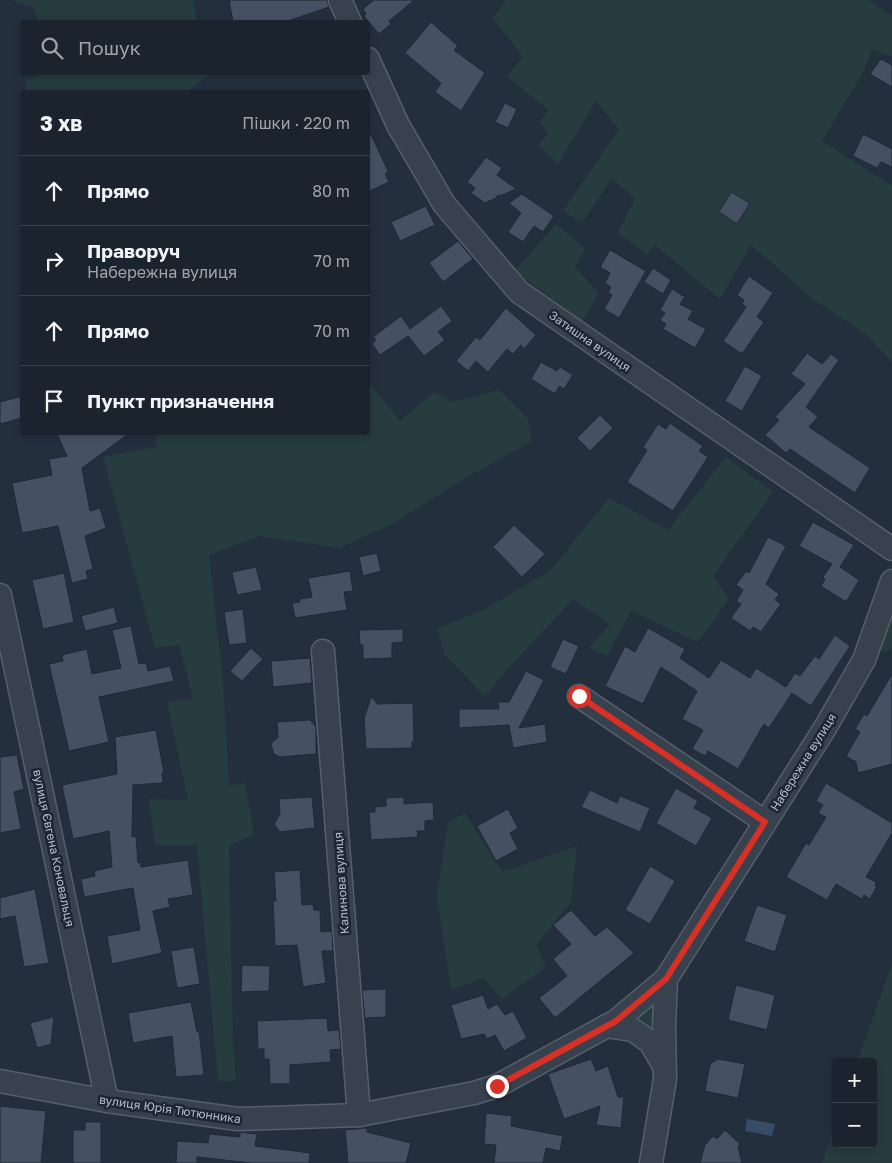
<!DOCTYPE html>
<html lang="uk">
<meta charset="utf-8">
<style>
:root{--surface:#1b232e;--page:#242b36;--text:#f1f3f6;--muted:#a0a4aa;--line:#39404a}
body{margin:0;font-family:"Golos Text",sans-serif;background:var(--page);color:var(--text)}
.controls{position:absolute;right:15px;bottom:15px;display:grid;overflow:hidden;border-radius:5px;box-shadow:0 2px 8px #0003}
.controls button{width:45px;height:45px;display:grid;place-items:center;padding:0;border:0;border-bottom:1px solid var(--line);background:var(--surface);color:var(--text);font:25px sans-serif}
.stop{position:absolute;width:15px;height:15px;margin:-11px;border:4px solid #d93025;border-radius:50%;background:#fff}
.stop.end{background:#d93025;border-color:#fff;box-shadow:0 1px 5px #0008}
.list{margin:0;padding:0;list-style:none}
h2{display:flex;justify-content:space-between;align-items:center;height:65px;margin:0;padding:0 20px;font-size:21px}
h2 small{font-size:16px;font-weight:400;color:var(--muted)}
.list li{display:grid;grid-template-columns:32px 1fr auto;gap:15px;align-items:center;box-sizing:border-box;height:70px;padding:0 20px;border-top:1px solid var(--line)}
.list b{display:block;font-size:19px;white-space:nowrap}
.list p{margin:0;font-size:16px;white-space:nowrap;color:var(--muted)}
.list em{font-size:16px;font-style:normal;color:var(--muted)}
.icon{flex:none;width:28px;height:28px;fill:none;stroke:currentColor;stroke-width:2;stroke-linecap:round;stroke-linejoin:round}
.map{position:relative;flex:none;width:892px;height:1163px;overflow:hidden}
.search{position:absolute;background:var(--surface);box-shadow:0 2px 8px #0003;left:20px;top:20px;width:350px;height:55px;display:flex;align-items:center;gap:12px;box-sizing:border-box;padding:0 18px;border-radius:5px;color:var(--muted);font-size:19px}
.panel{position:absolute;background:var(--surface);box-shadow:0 2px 8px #0003;left:20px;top:90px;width:350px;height:345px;border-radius:5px}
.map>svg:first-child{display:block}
</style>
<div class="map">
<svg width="892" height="1163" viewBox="0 0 892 1163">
<rect width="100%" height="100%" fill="#242f3e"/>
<g fill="#263c3f">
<path d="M11 0H193L197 22H38L34 8Z"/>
<path d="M506 0H868L892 16V57L872 49 864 71 822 141 892 186V362L867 335 814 300 751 245 720 299 655 245 647 254 618 233 635 199 612 178 582 223 563 211 619 129 596 101 558 164 538 145 548 134 540 122 548 110 507 76 523 57 493 18Z"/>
<path d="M41 73 208 72 209 75 187 92H27L25 79Z"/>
<path d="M556 224 585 249 575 267 599 293 582 321 515 271Z"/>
<path d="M368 382 400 421 434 392 453 402 499 390 528 419 531 442 467 477 394 523 339 548 260 536 209 555 223 682 229 786 245 783 254 834 229 846 233 1044 236 1081H218L197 845H155L149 799 188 800 167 702 193 699 179 645 155 648 103 457 157 447 154 433 368 432Z"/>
<path d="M726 457 773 492 713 576 729 599 698 642 631 611 607 656 589 648 610 624 573 599 506 671 485 697 445 655 437 629 483 610 550 571 609 498 668 530Z"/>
<path d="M892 607V647L885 653 878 648Z"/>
<path d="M465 813 502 872 577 846 571 902 536 945 546 967 502 999 484 978 451 990 437 896 448 823Z"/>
<path d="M892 964V1163H822L836 1123V1144H873V1062H857Z"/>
<path d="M657 996 658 1032 635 1019Z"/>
</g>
<path fill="#394c67" d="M747 1119 775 1124 772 1136 745 1131Z"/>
<g fill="#455162" stroke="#1f2835">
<path d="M229 0H327L329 7 285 22H233Z"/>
<path d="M374 0H414L389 21 391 24 379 34 364 16 366 14 363 9Z"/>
<path d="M431 22 458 46 454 50 485 73 461 111 435 92 441 83 405 53Z"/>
<path d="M881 59 892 65V87L870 74Z"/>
<path d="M505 103 517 109 508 128 495 122Z"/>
<path d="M368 128 388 171 385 174 389 182 368 192Z"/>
<path d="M863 134 892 149V167L881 162 877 168 853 156Z"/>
<path d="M486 157 502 168 497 175 516 189 500 196 498 195 496 198 485 203 471 193 475 188 467 182Z"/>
<path d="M731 192 750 203 737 224 719 212Z"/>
<path d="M522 194 554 216 543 232 534 226 523 242 508 232 521 213 509 203Z"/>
<path d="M426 206 435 225 400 241 391 222Z"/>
<path d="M458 241 473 259 443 282 429 263Z"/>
<path d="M610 250 646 271 619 318 604 309 612 295 608 292 611 287 605 283 610 273 600 267Z"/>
<path d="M653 268 671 280 663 294 644 282Z"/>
<path d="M749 276 773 293 757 317 764 322 742 354 723 341 746 307 742 304 744 300 737 295Z"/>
<path d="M672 289 685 297 680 304 693 311 688 319 706 329 695 348 663 329 666 324 660 320 665 313 660 310Z"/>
<path d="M441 306 452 321 438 332 445 340 424 356 408 336 380 355 372 344 376 340 373 337 401 316 410 329Z"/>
<path d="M506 308 536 335 524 349 521 345 513 354 507 349 488 372 476 361 468 371 456 361 476 337 480 340Z"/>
<path d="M807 353 822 364 831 354 839 360 806 407 818 417 809 427 870 468 855 493 790 449 786 453 765 435 779 420 775 417 805 384 791 374Z"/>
<path d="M541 362 557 371 560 367 573 375 564 389 559 386 555 394 531 379Z"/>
<path d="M745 366 762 376 742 411 725 401Z"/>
<path d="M22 396V418L0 424V402Z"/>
<path d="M600 415 613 428 590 451 577 438Z"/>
<path d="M670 423 703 446 699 451 708 457 673 511 627 482 647 450 643 447 658 424 666 429Z"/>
<path d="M56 432H131L82 468 90 511 100 508 106 528 85 536 93 569 86 571 88 579 72 583 58 526 22 533 12 483 52 475 49 459 67 456Z"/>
<path d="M813 522 854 545 840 567 859 580 846 602 821 586 825 579 823 577 832 564 799 546Z"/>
<path d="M514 525 545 554 522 577 493 547Z"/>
<path d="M768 537 786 546 766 584 779 594 775 600 781 604 761 632 753 627 750 631 731 618 741 604 736 601 743 590 736 585 746 571 749 573Z"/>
<path d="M377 553 381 571 363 576 359 557Z"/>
<path d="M256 567 262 590 237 595 232 572Z"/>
<path d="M350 571 353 591 344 592 347 610 295 618 292 603 300 602V599L312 597 308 578Z"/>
<path d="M64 573 74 622 43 629 32 580Z"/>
<path d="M114 607 118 623 85 631 81 616Z"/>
<path d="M243 609 247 643 229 645 224 612Z"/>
<path d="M131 626 139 664 146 663 148 671 170 666 174 681 99 697 109 742 69 751 49 664 63 661 62 655 87 649 92 674 121 668 112 630Z"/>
<path d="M648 628 685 649 680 658 709 678 721 660 750 678 756 668 786 687 795 673 800 676 815 656 819 659 835 635 850 646 811 706 792 693 769 728 764 724 738 769 708 751 705 756 692 749 703 730 682 719 697 691 661 667 643 704 605 686 625 646 635 652Z"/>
<path d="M403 629V642L392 643V658L363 659V645H360L359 630Z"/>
<path d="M563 639 579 646 566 674 550 667Z"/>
<path d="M251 648 263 659 242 681 230 671Z"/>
<path d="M310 658 312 683 273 687 271 661Z"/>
<path d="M526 671 544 680 519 728 545 724 547 742 513 748 509 725 459 728V709H499L498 702H509Z"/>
<path d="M892 674V764L858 773 856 762 846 756 860 732 855 729 864 714 867 716Z"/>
<path d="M371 697 378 704 413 703 414 742H412V748L366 749 364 719Z"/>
<path d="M310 720 316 727V754L280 757 274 754 271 745 273 741 278 738 277 722Z"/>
<path d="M156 730 164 773H162L163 783 133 785 132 837 136 836 138 863 141 862V867L188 860 193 895 168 899 170 907 153 911 162 953 112 964 107 936 140 930 133 888 84 897 81 879 95 876 94 871 112 867 109 831 73 839 62 785 117 774 115 737Z"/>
<path d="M17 755 24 789 14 792 21 829 0 833V757Z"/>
<path d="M826 783 892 823V833L866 877 876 882 875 885 877 886 870 899 864 895 862 899 836 884 827 900 786 877 806 843 809 845 826 817 818 813 823 805 816 801Z"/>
<path d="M676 788 698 801 694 808 712 818 696 846 656 823Z"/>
<path d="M590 790 617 803 620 796 650 808 640 832 581 807Z"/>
<path d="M312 797 315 828 280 832 274 824 280 814 279 799Z"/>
<path d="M404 797V804L433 802 434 820 425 821V831H417L418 837 371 840 369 812H375V807L386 806V798Z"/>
<path d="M508 809 518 828 510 833 518 849 496 861 477 826Z"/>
<path d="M650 866 675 881 650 924 625 910Z"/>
<path d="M300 870 302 905 313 904 314 910H320L321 932 332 931 333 951H322L326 983 303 987 297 945 275 946 273 901H276L274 872Z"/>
<path d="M35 889 49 963 24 967 15 916 0 919V898Z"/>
<path d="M757 905 787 915 775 952 744 941Z"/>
<path d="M571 910 595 936 607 927 634 953 555 1018 539 998 567 976 553 959 571 944 553 925Z"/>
<path d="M194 947 200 984 177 988 171 951Z"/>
<path d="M242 965 270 966 269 991 241 992Z"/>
<path d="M736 985 775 995 767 1030 728 1020Z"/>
<path d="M386 989V1017L365 1018 362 990Z"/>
<path d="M483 995 488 1009 497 1004 505 1015 513 1011 527 1038 504 1051 495 1035 487 1039 484 1034 461 1039 451 1005Z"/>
<path d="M191 1002 197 1032 199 1031 204 1075 176 1077 172 1036 133 1043 128 1013Z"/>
<path d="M54 1017 51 1044 37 1048 30 1023Z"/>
<path d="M327 1018 328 1031 339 1030 341 1049 330 1050 331 1062 290 1065V1084H270L269 1059H264V1049H258L257 1021Z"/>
<path d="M591 1059 596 1071 608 1066 618 1097H624L621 1128 596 1125 600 1106 564 1119 548 1074Z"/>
<path d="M718 1059 745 1064 738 1098 705 1091 710 1064Z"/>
<path d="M0 1106 46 1111 41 1163H0Z"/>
<path d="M486 1113 512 1116 511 1126 563 1136 560 1151 546 1148 543 1163H494L496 1145 484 1144Z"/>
<path d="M85 1122H101V1163H73V1130H85Z"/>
<path d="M367 1128V1132L411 1143 406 1163H348L345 1130Z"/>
<path d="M725 1130 740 1144 738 1147 742 1163H700L705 1145 713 1136 717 1139Z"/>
<path d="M240 1132 257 1134 255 1146 310 1153 309 1163H251L197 1157V1163H176L177 1141 208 1143 209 1134 240 1137Z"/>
</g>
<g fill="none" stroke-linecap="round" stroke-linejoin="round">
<defs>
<g id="minor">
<path d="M340 0 350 22"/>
<path d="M368 59 398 125 444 204 519 292 892 549"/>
<path d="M0 595 107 1101"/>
<path d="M323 651 359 1115"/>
<path d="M579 696 765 822"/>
<path d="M606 1026 633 1030 650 1042 664 1066"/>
<path d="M0 1081 107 1101 238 1119 359 1115 474 1093 497 1086 616 1021 666 979"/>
<path d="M651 1163 665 1079 664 1026 666 979 825 728 864 660 892 581"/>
</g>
</defs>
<use href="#minor" stroke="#565f6c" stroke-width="25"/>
<use href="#minor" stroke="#38414e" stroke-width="22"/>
</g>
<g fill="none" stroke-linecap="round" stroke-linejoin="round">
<path stroke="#d93025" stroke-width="6" d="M497 1086 616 1021 666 979 765 822 579 696"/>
</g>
<g text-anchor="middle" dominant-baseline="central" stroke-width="5" stroke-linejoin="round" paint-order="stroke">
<g font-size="12" fill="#b4bcc9" stroke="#1d2633">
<text transform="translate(590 341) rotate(35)">Затишна вулиця</text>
<text transform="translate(803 762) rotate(-58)">Набережна вулиця</text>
<text transform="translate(54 848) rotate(78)">вулиця Євгена Коновальця</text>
<text transform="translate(341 883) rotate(-94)">Калинова вулиця</text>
<text transform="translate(170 1109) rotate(8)">вулиця Юрія Тютюнника</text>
</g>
</g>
</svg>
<div class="controls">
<button>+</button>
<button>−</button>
</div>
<div class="stop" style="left:579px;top:696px"></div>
<div class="stop end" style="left:497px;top:1086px"></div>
<div class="search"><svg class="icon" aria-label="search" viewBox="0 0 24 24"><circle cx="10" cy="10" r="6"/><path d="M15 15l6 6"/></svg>Пошук</div>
<section class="panel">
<h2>3 хв<small>Пішки · 220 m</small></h2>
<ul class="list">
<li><svg class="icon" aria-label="ahead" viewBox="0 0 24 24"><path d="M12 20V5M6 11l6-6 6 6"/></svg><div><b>Прямо</b></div><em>80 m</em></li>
<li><svg class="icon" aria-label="right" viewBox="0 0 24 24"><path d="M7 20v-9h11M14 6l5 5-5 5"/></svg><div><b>Праворуч</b><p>Набережна вулиця</p></div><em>70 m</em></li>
<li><svg class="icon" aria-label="ahead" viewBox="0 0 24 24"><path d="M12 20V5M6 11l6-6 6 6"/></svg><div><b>Прямо</b></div><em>70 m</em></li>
<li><svg class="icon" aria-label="arrive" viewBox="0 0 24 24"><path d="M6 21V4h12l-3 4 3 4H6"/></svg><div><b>Пункт призначення</b></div></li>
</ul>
</section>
</div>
